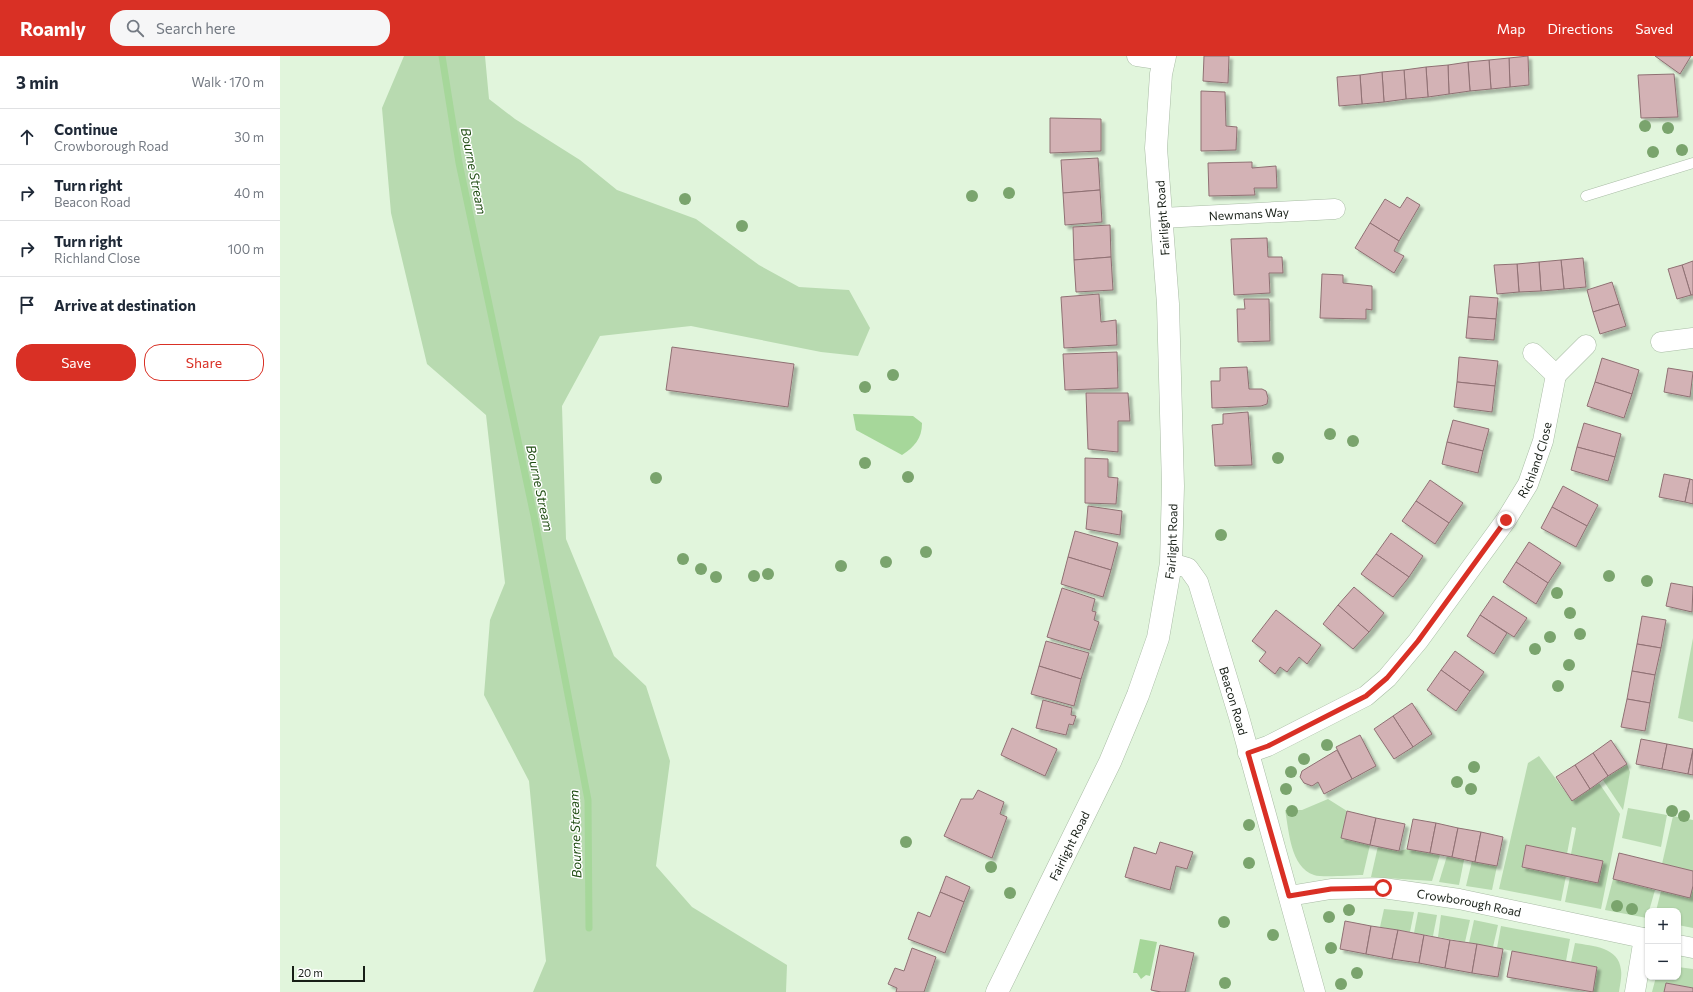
<!DOCTYPE html>
<meta charset="utf-8">
<style>
:root{--surface:#fff;--page:#f6f6f7;--text:#1f2937;--muted:#747a83;--line:#e0e1e3;--accent:#d93025}
body{margin:0;font-family:Commissioner,sans-serif;background:var(--page);color:var(--text)}
.controls{position:absolute;right:12px;bottom:12px;display:grid;overflow:hidden;border-radius:8px;box-shadow:0 1px 3px #0004}
.controls button{width:36px;height:36px;display:grid;place-items:center;padding:0;border:0;border-bottom:1px solid var(--line);background:var(--surface);color:var(--text);font:20px sans-serif}
.scale{position:absolute;left:12px;bottom:10px;width:73px;box-sizing:border-box;padding-left:4px;border:2px solid #171e16;border-top:0;font-size:11px;line-height:14px;white-space:nowrap;color:#171e16;-webkit-text-stroke:3px #fff;paint-order:stroke}
.stop{position:absolute;width:12px;height:12px;margin:-9px;border:3px solid #d93025;border-radius:50%;background:#fff}
.stop.end{background:#d93025;border-color:#fff;box-shadow:0 1px 4px #0008}
.list{margin:0;padding:0;list-style:none}
h2{display:flex;justify-content:space-between;align-items:center;height:52px;margin:0;padding:0 16px;font-size:17px}
h2 small{font-size:13px;font-weight:400;color:var(--muted)}
.list li{display:grid;grid-template-columns:26px 1fr auto;gap:12px;align-items:center;box-sizing:border-box;height:56px;padding:0 16px;border-top:1px solid var(--line)}
.list b{display:block;font-size:15px;white-space:nowrap}
.list p{margin:0;font-size:13px;white-space:nowrap;color:var(--muted)}
.list em{font-size:13px;font-style:normal;color:var(--muted)}
.actions{display:flex;gap:8px;padding:12px 16px}
.actions a{flex:1;padding:9px 0;border:1px solid var(--accent);border-radius:16px;text-align:center;font-size:14px;color:var(--accent)}
.actions .main{background:var(--accent);color:#fff}
.icon{flex:none;width:22px;height:22px;fill:none;stroke:currentColor;stroke-width:2;stroke-linecap:round;stroke-linejoin:round}
.map{position:relative;flex:none;width:1413px;height:936px;overflow:hidden}
header{display:flex;align-items:center;gap:24px;box-sizing:border-box;height:56px;padding:0 20px;background:var(--accent);color:#fff}
header strong{font-size:19px}
nav{display:flex;gap:22px;margin-inline-start:auto;font-size:14px}
.search{width:280px;height:36px;background:var(--page);display:flex;align-items:center;gap:10px;box-sizing:border-box;padding:0 14px;border-radius:16px;color:var(--muted);font-size:15px}
main{display:flex}
aside{flex:1;background:var(--surface)}
.map>svg:first-child{display:block}
</style>
<header>
<strong>Roamly</strong>
<div class="search"><svg class="icon" aria-label="search" viewBox="0 0 24 24"><circle cx="10" cy="10" r="6"/><path d="M15 15l6 6"/></svg>Search here</div>
<nav><a>Map</a><a>Directions</a><a>Saved</a></nav>
</header>
<main>
<aside>
<h2>3 min<small>Walk · 170 m</small></h2>
<ul class="list">
<li><svg class="icon" aria-label="ahead" viewBox="0 0 24 24"><path d="M12 20V5M6 11l6-6 6 6"/></svg><div><b>Continue</b><p>Crowborough Road</p></div><em>30 m</em></li>
<li><svg class="icon" aria-label="right" viewBox="0 0 24 24"><path d="M7 20v-9h11M14 6l5 5-5 5"/></svg><div><b>Turn right</b><p>Beacon Road</p></div><em>40 m</em></li>
<li><svg class="icon" aria-label="right" viewBox="0 0 24 24"><path d="M7 20v-9h11M14 6l5 5-5 5"/></svg><div><b>Turn right</b><p>Richland Close</p></div><em>100 m</em></li>
<li><svg class="icon" aria-label="arrive" viewBox="0 0 24 24"><path d="M6 21V4h12l-3 4 3 4H6"/></svg><div><b>Arrive at destination</b></div></li>
</ul>
<div class="actions"><a class="main">Save</a><a>Share</a></div>
</aside>
<div class="map">
<svg width="1413" height="936" viewBox="0 0 1413 936">
<defs>
<filter id="shadow"><feDropShadow dx="3.5" dy="3.5" stdDeviation="1" flood-color="#0004"/></filter>
</defs>
<rect width="100%" height="100%" fill="#e1f5dc"/>
<g fill="#b8dab0">
<path d="M124 0H205L209 43 235 63 300 104 337 134 416 163 479 209 519 231 569 234 590 272 578 300 541 296 411 270 320 280 282 350 286 483 334 600 366 630 390 705 376 810 412 851 507 909 506 936H253L266 905 249 725 204 639 210 564 225 527 206 359 147 308 111 157 102 52Z"/>
<path d="M1413 582V666L1398 662Z"/>
<path d="M1259 700 1292 745 1319 727 1340 758 1321 853 1285 846 1290 821 1318 827 1323 805 1291 798 1296 772 1292 771 1287 798 1246 789 1242 811 1286 820 1281 845 1219 833 1248 707Z"/>
<path d="M1347 708 1350 716 1343 754 1323 724Z"/>
<path d="M1048 743 1067 755 1061 782 1090 789 1083 819C1071 819 1043 822 1034 819 1010 811 1009 774 1005 754H1022Z"/>
<path d="M1348 752 1387 759 1381 791 1342 782Z"/>
<path d="M1393 760 1413 764V815L1382 808Z"/>
<path d="M1098 790 1119 795 1127 793 1160 799 1152 825 1091 821Z"/>
<path d="M1167 800 1184 804 1179 829 1159 826Z"/>
<path d="M1192 805 1217 810 1212 834 1186 830Z"/>
<path d="M1333 823 1375 834 1367 862 1325 854Z"/>
<path d="M1413 830V872L1398 869V855H1376L1381 835Z"/>
<path d="M1104 853 1134 856 1130 876 1100 871Z"/>
<path d="M1138 856 1157 859 1153 880 1134 877Z"/>
<path d="M1161 859 1190 864 1185 886 1158 881Z"/>
<path d="M1194 864 1218 869 1213 891 1189 887Z"/>
<path d="M1221 870 1290 883 1286 905 1217 892Z"/>
<path d="M1295 887C1313 890 1339 891 1341 914 1342 920 1340 929 1339 936H1313L1317 911 1291 906Z"/>
<path d="M1398 911 1413 913V932L1386 927 1384 936H1372L1376 921H1398Z"/>
</g>
<g fill="#a6d79a">
<path d="M573 358 633 360 642 367C642 383 634 391 622 399L576 374Z"/>
<path d="M860 883 877 886 870 920 866 919 861 923 857 917H853Z"/>
</g>
<g fill="none" stroke-linecap="round" stroke-linejoin="round">
<path stroke="#a6d79a" stroke-width="7" d="M162 0 179 107 254 460 308 744 309 872"/>
</g>
<g fill="#d3b2b5" stroke="#8f7073" filter="url(#shadow)">
<path d="M924 0H949L948 27 923 25Z"/>
<path d="M1248 0 1249 29 1230 31 1229 2Z"/>
<path d="M1375 0H1411L1400 18Z"/>
<path d="M1229 2 1230 31 1211 33 1209 4Z"/>
<path d="M1209 4 1211 33 1190 35 1188 6Z"/>
<path d="M1188 6 1190 35 1169 38 1168 9Z"/>
<path d="M1168 9 1169 38 1148 41 1146 11Z"/>
<path d="M1146 11 1148 41 1126 43 1124 14Z"/>
<path d="M1124 14 1126 43 1104 46 1102 16Z"/>
<path d="M1102 16 1104 46 1082 48 1080 19Z"/>
<path d="M1394 18 1398 61 1361 62 1358 19Z"/>
<path d="M1080 19 1082 48 1059 50 1057 21Z"/>
<path d="M921 35 945 36 946 70 957 71 956 94 921 95Z"/>
<path d="M770 62 821 63V95L770 97Z"/>
<path d="M818 102 820 134 783 137 781 104Z"/>
<path d="M972 106V112L996 110 997 132H974L975 139 929 140 928 107Z"/>
<path d="M820 134 822 166 785 169 783 137Z"/>
<path d="M1127 141 1140 149 1119 185 1090 167 1105 143 1120 152Z"/>
<path d="M1090 167 1119 185 1114 195 1124 200 1114 217 1075 192Z"/>
<path d="M830 169 831 201 794 204 793 171Z"/>
<path d="M987 182 988 201H1002L1003 217H989L990 237 954 239 951 183Z"/>
<path d="M831 201 833 234 796 236 794 204Z"/>
<path d="M1303 202 1306 231 1284 233 1281 204Z"/>
<path d="M1281 204 1284 233 1261 235 1259 206Z"/>
<path d="M1413 205V239H1411L1402 209Z"/>
<path d="M1259 206 1261 235 1239 236 1237 208Z"/>
<path d="M1237 208 1239 236 1217 238 1214 209Z"/>
<path d="M1402 209 1411 239 1397 243 1388 213Z"/>
<path d="M1042 218 1063 219V227L1092 230V254L1086 253V263L1040 262Z"/>
<path d="M1332 226 1339 248 1313 256 1307 234Z"/>
<path d="M819 238 821 266 836 264 837 289 784 292 781 241Z"/>
<path d="M1190 240 1218 242 1216 263 1188 261Z"/>
<path d="M964 243H989L990 285 958 286 957 253H965Z"/>
<path d="M1339 248 1346 270 1320 278 1313 256Z"/>
<path d="M1188 261 1216 263 1214 284 1186 282Z"/>
<path d="M392 291 514 308 508 351 386 334Z"/>
<path d="M837 296 838 332 785 334 783 298Z"/>
<path d="M1179 301 1218 305 1215 330 1177 326Z"/>
<path d="M1322 302 1359 314 1352 338 1315 326Z"/>
<path d="M967 311 969 333H982L986 335 988 342 987 348 981 350 932 352 931 325H940V312Z"/>
<path d="M1388 312 1413 316 1410 341 1384 336Z"/>
<path d="M1177 326 1215 330 1212 356 1174 351Z"/>
<path d="M1315 326 1352 338 1344 362 1307 350Z"/>
<path d="M806 337H848L850 365H838V396L808 393Z"/>
<path d="M968 356 972 409 935 410 932 369 943 368V358Z"/>
<path d="M1173 364 1209 373 1203 395 1167 386Z"/>
<path d="M1304 367 1341 378 1335 401 1297 391Z"/>
<path d="M1167 386 1203 395 1198 417 1162 408Z"/>
<path d="M1297 391 1335 401 1328 425 1291 414Z"/>
<path d="M805 402 828 403V421L838 422 836 448 805 447Z"/>
<path d="M1384 418 1410 423 1405 446 1379 441Z"/>
<path d="M1410 423 1413 424V448L1405 446Z"/>
<path d="M1150 424 1183 447 1169 467 1136 445Z"/>
<path d="M1283 430 1318 449 1307 470 1272 451Z"/>
<path d="M1136 445 1169 467 1155 488 1122 465Z"/>
<path d="M808 450 842 455 840 479 806 473Z"/>
<path d="M1272 451 1307 470 1296 491 1261 472Z"/>
<path d="M795 475 838 487 831 514 788 501Z"/>
<path d="M1111 477 1143 500 1129 521 1096 498Z"/>
<path d="M1249 486 1281 507 1268 527 1236 506Z"/>
<path d="M1096 498 1129 521 1113 541 1081 518Z"/>
<path d="M788 501 831 514 823 541 781 528Z"/>
<path d="M1236 506 1268 527 1256 548 1223 526Z"/>
<path d="M1391 527 1413 531 1412 556 1386 550Z"/>
<path d="M1074 531 1104 557 1089 576 1058 549Z"/>
<path d="M782 532 815 543 812 555 816 556 814 564 819 566 810 594 767 581Z"/>
<path d="M1213 540 1247 562 1234 581 1200 559Z"/>
<path d="M1058 549 1089 576 1073 593 1043 568Z"/>
<path d="M996 554 1041 589 1027 608 1019 601 1007 616 1000 611 995 618 979 605 986 596 972 585Z"/>
<path d="M1200 559 1227 577 1214 598 1187 580Z"/>
<path d="M1362 560 1386 564 1381 592 1357 588Z"/>
<path d="M766 585 809 597 801 623 759 610Z"/>
<path d="M1357 588 1381 592 1375 619 1352 615Z"/>
<path d="M1175 595 1204 616 1190 635 1161 614Z"/>
<path d="M759 610 801 623 794 650 751 638Z"/>
<path d="M1161 614 1190 635 1176 655 1147 634Z"/>
<path d="M1352 615 1375 619 1370 647 1347 643Z"/>
<path d="M1347 643 1370 647 1365 675 1341 671Z"/>
<path d="M763 644 792 652 791 659 796 660 793 669 789 668 786 679 756 672Z"/>
<path d="M1132 647 1152 678 1133 691 1113 660Z"/>
<path d="M1113 660 1133 691 1114 703 1094 673Z"/>
<path d="M732 672 777 693 765 720 721 699Z"/>
<path d="M1080 679 1096 710 1072 723 1056 691Z"/>
<path d="M1361 683 1387 688 1382 713 1356 708Z"/>
<path d="M1331 684 1347 708 1328 720 1313 697Z"/>
<path d="M1387 688 1413 693 1408 718 1382 713Z"/>
<path d="M1057 694 1072 723 1044 738 1038 726 1032 730 1024 727 1020 721 1022 715Z"/>
<path d="M1413 695V719L1408 718Z"/>
<path d="M1313 697 1328 720 1310 733 1295 709Z"/>
<path d="M1295 709 1310 733 1292 745 1276 721Z"/>
<path d="M698 734 724 746 720 758 727 761 712 802 664 780 681 743H693Z"/>
<path d="M1067 755 1096 762 1090 789 1061 782Z"/>
<path d="M1096 762 1125 768 1119 795 1090 789Z"/>
<path d="M1133 763 1156 767 1150 797 1127 793Z"/>
<path d="M1156 767 1178 772 1172 801 1150 797Z"/>
<path d="M1178 772 1201 776 1195 806 1172 801Z"/>
<path d="M1201 776 1223 781 1217 810 1195 806Z"/>
<path d="M880 786 913 796 907 813 896 810 890 834 845 821 854 791 876 798Z"/>
<path d="M1246 789 1323 805 1318 827 1242 811Z"/>
<path d="M1339 797 1413 815V830L1410 842 1333 823Z"/>
<path d="M666 820 690 831 684 846 660 836Z"/>
<path d="M660 836 684 846 665 897 628 883 638 856 650 861Z"/>
<path d="M1065 865 1091 870 1086 898 1060 893Z"/>
<path d="M1091 870 1118 874 1112 903 1086 898Z"/>
<path d="M1118 874 1144 879 1139 907 1112 903Z"/>
<path d="M1144 879 1170 884 1165 912 1139 907Z"/>
<path d="M1170 884 1197 888 1192 917 1165 912Z"/>
<path d="M1197 888 1223 893 1218 921 1192 917Z"/>
<path d="M880 889 914 897 905 936H881L871 934Z"/>
<path d="M632 892 656 901 644 936H616L617 932 608 928 615 912 624 915Z"/>
<path d="M1232 895 1317 911 1313 936 1227 921Z"/>
<path d="M1386 927 1413 932V936H1384Z"/>
</g>
<g fill="none" stroke-linecap="round" stroke-linejoin="round">
<defs>
<path id="service" d="M1306 140 1413 107"/>
<g id="minor">
<path d="M857 0 884 4"/>
<path id="s1" d="M882 162 1055 153"/>
<path d="M1381 286 1413 282"/>
<path d="M1276 319 1306 289"/>
<path id="s2" d="M891 507 908 512 918 526 959 661 1035 936"/>
<path id="s3" d="M968 697 988 690 1086 640 1107 622 1138 585 1226 464 1248 428 1263 385 1276 319 1253 297"/>
<path id="s4" d="M1009 840 1051 833 1103 832 1179 843 1368 883"/>
<path d="M1398 889 1413 892"/>
<path d="M1355 936 1364 882"/>
</g>
<g id="tertiary">
<path id="s5" d="M717 936 830 706 858 639 878 582 891 507 893 430 888 248 876 92 881 18 885 0"/>
</g>
</defs>
<use href="#service" stroke="#a9bca5" stroke-width="11"/>
<use href="#minor" stroke="#a9bca5" stroke-width="21"/>
<use href="#tertiary" stroke="#a9bca5" stroke-width="23"/>
<use href="#service" stroke="#fff" stroke-width="10"/>
<use href="#minor" stroke="#fff" stroke-width="20"/>
<use href="#tertiary" stroke="#fff" stroke-width="22"/>
</g>
<g fill="#7aa46d">
<circle cx="1365" cy="70" r="6"/>
<circle cx="1388" cy="72" r="6"/>
<circle cx="1402" cy="94" r="6"/>
<circle cx="1373" cy="96" r="6"/>
<circle cx="729" cy="137" r="6"/>
<circle cx="692" cy="140" r="6"/>
<circle cx="405" cy="143" r="6"/>
<circle cx="462" cy="170" r="6"/>
<circle cx="613" cy="319" r="6"/>
<circle cx="585" cy="331" r="6"/>
<circle cx="1050" cy="378" r="6"/>
<circle cx="1073" cy="385" r="6"/>
<circle cx="998" cy="402" r="6"/>
<circle cx="585" cy="407" r="6"/>
<circle cx="628" cy="421" r="6"/>
<circle cx="376" cy="422" r="6"/>
<circle cx="941" cy="479" r="6"/>
<circle cx="646" cy="496" r="6"/>
<circle cx="403" cy="503" r="6"/>
<circle cx="606" cy="506" r="6"/>
<circle cx="561" cy="510" r="6"/>
<circle cx="421" cy="513" r="6"/>
<circle cx="488" cy="518" r="6"/>
<circle cx="474" cy="520" r="6"/>
<circle cx="1329" cy="520" r="6"/>
<circle cx="436" cy="521" r="6"/>
<circle cx="1367" cy="525" r="6"/>
<circle cx="1277" cy="537" r="6"/>
<circle cx="1290" cy="557" r="6"/>
<circle cx="1300" cy="578" r="6"/>
<circle cx="1270" cy="581" r="6"/>
<circle cx="1255" cy="593" r="6"/>
<circle cx="1289" cy="609" r="6"/>
<circle cx="1278" cy="630" r="6"/>
<circle cx="1047" cy="689" r="6"/>
<circle cx="1024" cy="703" r="6"/>
<circle cx="1194" cy="711" r="6"/>
<circle cx="1011" cy="716" r="6"/>
<circle cx="1177" cy="726" r="6"/>
<circle cx="1006" cy="733" r="6"/>
<circle cx="1191" cy="733" r="6"/>
<circle cx="1012" cy="755" r="6"/>
<circle cx="1392" cy="755" r="6"/>
<circle cx="1404" cy="760" r="6"/>
<circle cx="969" cy="769" r="6"/>
<circle cx="626" cy="786" r="6"/>
<circle cx="969" cy="807" r="6"/>
<circle cx="711" cy="811" r="6"/>
<circle cx="730" cy="837" r="6"/>
<circle cx="1337" cy="850" r="6"/>
<circle cx="1352" cy="853" r="6"/>
<circle cx="1069" cy="854" r="6"/>
<circle cx="1049" cy="861" r="6"/>
<circle cx="944" cy="866" r="6"/>
<circle cx="993" cy="879" r="6"/>
<circle cx="1051" cy="892" r="6"/>
<circle cx="1077" cy="917" r="6"/>
<circle cx="945" cy="927" r="6"/>
<circle cx="1061" cy="928" r="6"/>
</g>
<g fill="none" stroke-linecap="round" stroke-linejoin="round">
<path stroke="#d93025" stroke-width="5" d="M1103 832 1051 833 1009 840 968 697 988 690 1086 640 1107 622 1138 585 1226 464"/>
</g>
<g text-anchor="middle" dominant-baseline="central" stroke-width="3" stroke-linejoin="round" paint-order="stroke">
<g font-size="12" fill="#171e16" stroke="#fff">
<text stroke="none"><textPath href="#s1" startOffset="87">Newmans Way</textPath></text>
<text transform="translate(882 162) rotate(-94)">Fairlight Road</text>
<text stroke="none"><textPath href="#s3" startOffset="424">Richland Close</textPath></text>
<text stroke="none"><textPath href="#s5" startOffset="487">Fairlight Road</textPath></text>
<text stroke="none"><textPath href="#s2" startOffset="159">Beacon Road</textPath></text>
<text stroke="none"><textPath href="#s5" startOffset="163">Fairlight Road</textPath></text>
<text stroke="none"><textPath href="#s4" startOffset="182">Crowborough Road</textPath></text>
</g>
<g font-size="13" font-style="italic" fill="#204d13" stroke="#fff">
<text transform="translate(194 115) rotate(79)">Bourne Stream</text>
<text transform="translate(260 432) rotate(78)">Bourne Stream</text>
<text transform="translate(295 778) rotate(-92)">Bourne Stream</text>
</g>
</g>
</svg>
<div class="controls">
<button>+</button>
<button>−</button>
</div>
<div class="scale">20 m</div>
<div class="stop" style="left:1103px;top:832px"></div>
<div class="stop end" style="left:1226px;top:464px"></div>
</div>
</main>
